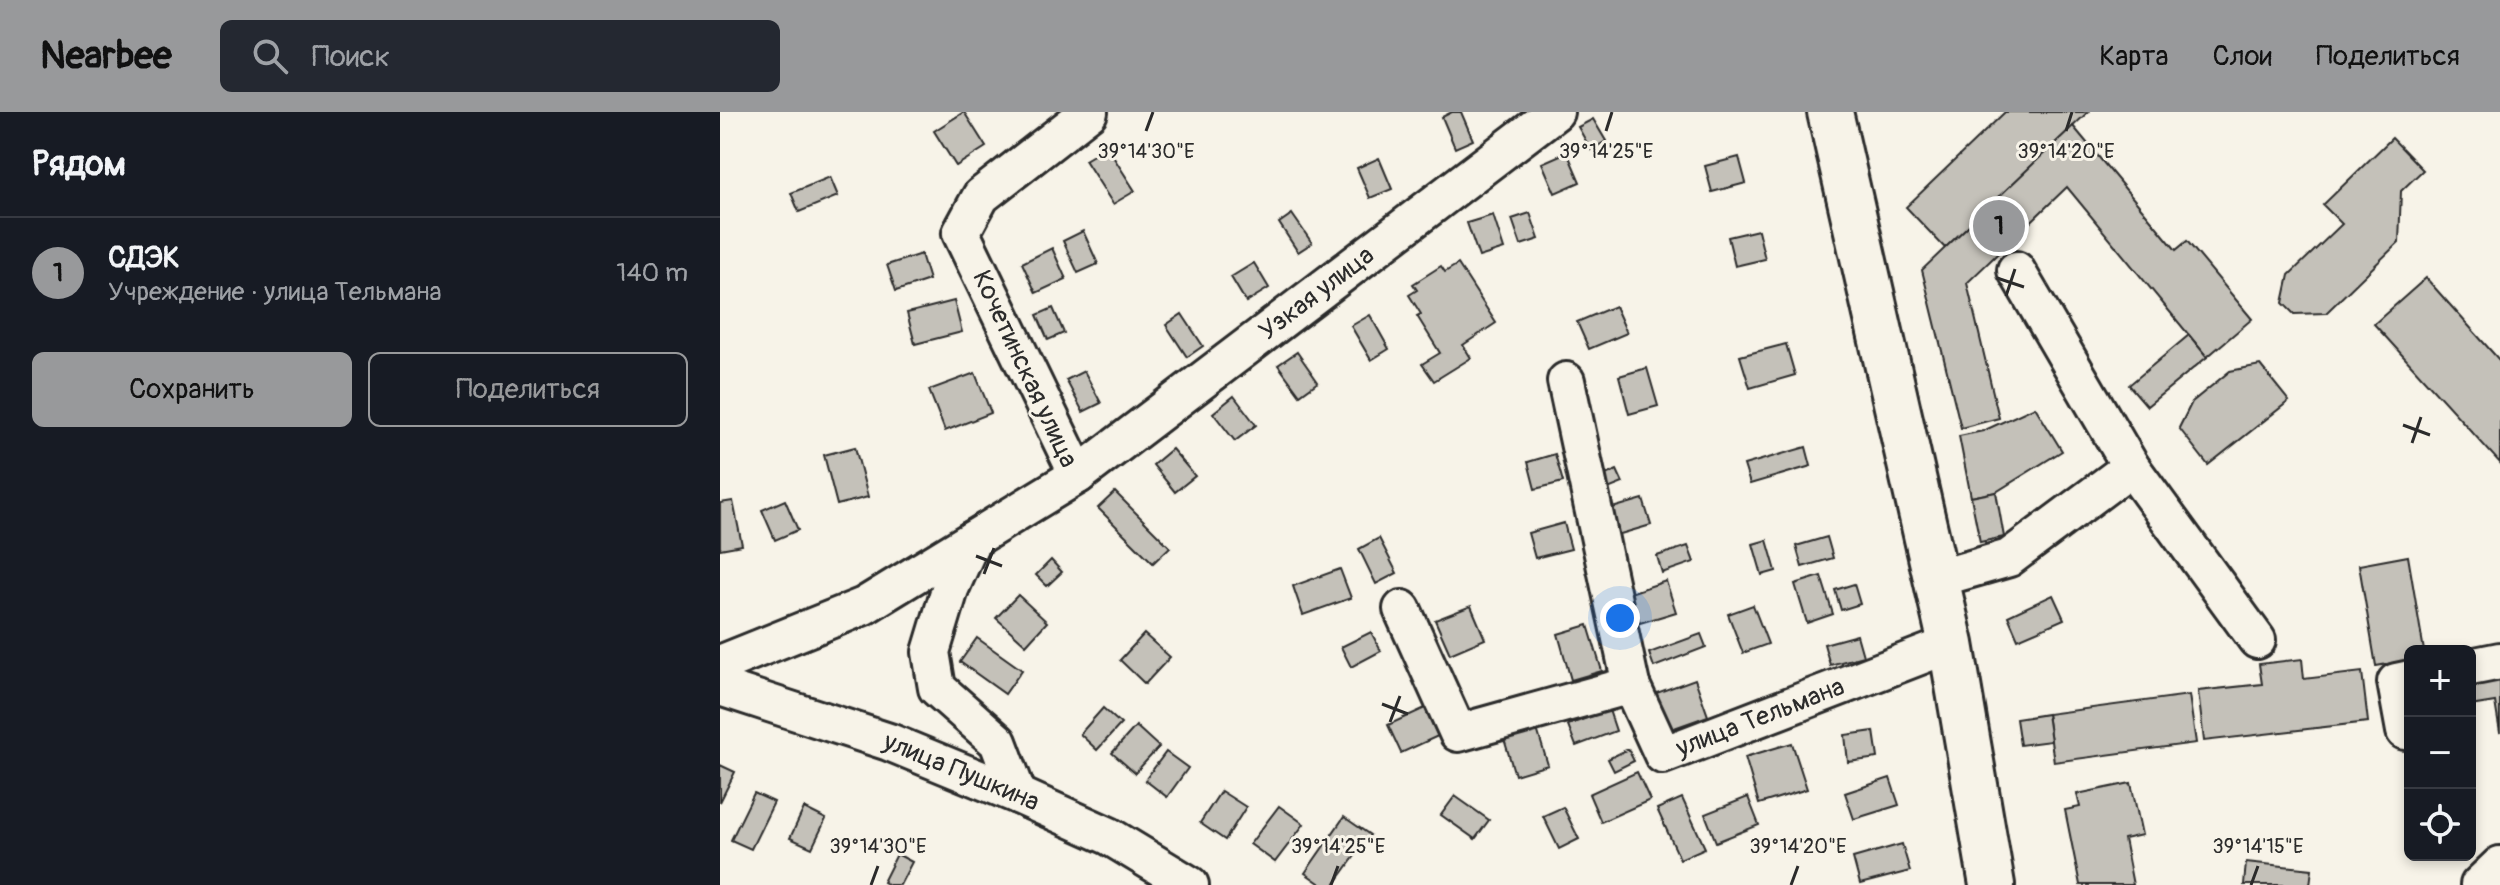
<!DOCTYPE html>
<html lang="ru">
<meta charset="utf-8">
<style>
:root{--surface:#171b24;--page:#242831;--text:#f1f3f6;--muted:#9ea1a6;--line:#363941;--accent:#98999b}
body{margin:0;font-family:Pangolin,sans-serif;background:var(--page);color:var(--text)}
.controls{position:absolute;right:24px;bottom:24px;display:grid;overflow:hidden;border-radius:12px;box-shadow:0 4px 12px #0003}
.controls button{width:72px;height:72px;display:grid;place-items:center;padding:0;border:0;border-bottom:2px solid var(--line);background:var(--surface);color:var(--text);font:40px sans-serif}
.you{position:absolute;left:900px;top:506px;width:28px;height:28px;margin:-20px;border:6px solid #fff;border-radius:50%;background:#1a73e8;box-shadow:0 0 0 12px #1a73e833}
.badge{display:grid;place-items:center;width:52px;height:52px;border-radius:50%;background:var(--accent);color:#111;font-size:26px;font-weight:700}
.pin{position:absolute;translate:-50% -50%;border:4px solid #fff;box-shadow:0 2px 8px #0006}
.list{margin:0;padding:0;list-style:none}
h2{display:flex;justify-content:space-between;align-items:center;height:104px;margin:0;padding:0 32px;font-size:34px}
h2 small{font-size:26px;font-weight:400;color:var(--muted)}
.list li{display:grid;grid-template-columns:52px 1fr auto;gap:24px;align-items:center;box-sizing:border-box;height:112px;padding:0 32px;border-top:2px solid var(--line)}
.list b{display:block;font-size:30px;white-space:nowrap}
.list p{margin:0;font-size:26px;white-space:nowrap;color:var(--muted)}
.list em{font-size:26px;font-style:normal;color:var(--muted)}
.actions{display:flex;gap:16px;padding:24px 32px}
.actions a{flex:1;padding:18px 0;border:2px solid var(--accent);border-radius:12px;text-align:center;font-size:28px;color:var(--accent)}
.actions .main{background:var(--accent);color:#111}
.icon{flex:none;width:44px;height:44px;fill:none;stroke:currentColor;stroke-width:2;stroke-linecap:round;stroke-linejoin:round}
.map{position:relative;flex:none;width:1780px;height:773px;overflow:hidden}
header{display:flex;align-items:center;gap:48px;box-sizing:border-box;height:112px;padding:0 40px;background:var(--accent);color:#111}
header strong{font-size:38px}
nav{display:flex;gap:44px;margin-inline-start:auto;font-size:28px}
.search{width:560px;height:72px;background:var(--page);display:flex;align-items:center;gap:20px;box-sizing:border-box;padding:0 28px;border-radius:12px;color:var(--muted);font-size:30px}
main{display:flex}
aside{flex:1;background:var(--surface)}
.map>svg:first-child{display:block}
</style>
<header>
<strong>Nearbee</strong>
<div class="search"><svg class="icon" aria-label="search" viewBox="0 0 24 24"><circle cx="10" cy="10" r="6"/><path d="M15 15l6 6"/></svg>Поиск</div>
<nav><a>Карта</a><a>Слои</a><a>Поделиться</a></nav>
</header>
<main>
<aside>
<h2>Рядом<small></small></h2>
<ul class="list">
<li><span class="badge">1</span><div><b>СДЭК</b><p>Учреждение · улица Тельмана</p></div><em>140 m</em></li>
</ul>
<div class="actions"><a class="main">Сохранить</a><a>Поделиться</a></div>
</aside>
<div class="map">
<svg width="1780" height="773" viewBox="0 0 1780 773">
<rect width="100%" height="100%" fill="#f7f3e8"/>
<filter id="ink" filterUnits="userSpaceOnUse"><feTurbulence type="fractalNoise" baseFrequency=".0125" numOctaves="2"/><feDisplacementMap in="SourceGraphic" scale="16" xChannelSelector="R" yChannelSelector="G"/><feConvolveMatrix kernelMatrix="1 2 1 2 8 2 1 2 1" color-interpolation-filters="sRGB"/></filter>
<g filter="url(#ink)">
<g fill="#c4c1b9" stroke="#2b2b2b" stroke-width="2">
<path d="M244 0 266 35 236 54 214 19Z"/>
<path d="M732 0H741L753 28 735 36 722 5Z"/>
<path d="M1285 0H1368L1225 136 1186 95Z"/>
<path d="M873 7 886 29 871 38 858 15Z"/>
<path d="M1353 14 1456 138 1467 129 1532 207 1487 245 1347 75 1247 171 1279 306 1241 316 1202 158Z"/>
<path d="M1672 26 1703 58 1681 79 1679 130 1606 201 1574 202 1563 191 1569 163 1622 112 1603 93Z"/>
<path d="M387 35 415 79 393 92 365 48Z"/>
<path d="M847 40 860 70 835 81 822 51Z"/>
<path d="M1019 45 1026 71 992 80 985 54Z"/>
<path d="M659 46 672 77 650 86 637 56Z"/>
<path d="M110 65 118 84 79 100 71 81Z"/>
<path d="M810 101 819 127 801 133 792 107Z"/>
<path d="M572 102 592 131 578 140 559 111Z"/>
<path d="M773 103 784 137 759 145 747 111Z"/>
<path d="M1038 118 1045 147 1015 154 1008 125Z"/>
<path d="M363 119 378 152 358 161 343 129Z"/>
<path d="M332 136 346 167 316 181 302 151Z"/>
<path d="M201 142 209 168 176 179 167 153Z"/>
<path d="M534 151 549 176 526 190 511 165Z"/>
<path d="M738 152 776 211 743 233 751 246 714 269 702 252 720 241 697 204 701 202 689 183 697 178 693 172 721 154 725 160Z"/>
<path d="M1706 166 1780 249V351L1654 212Z"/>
<path d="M234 189 242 220 195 232 187 201Z"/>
<path d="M895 194 907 221 869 237 857 210Z"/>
<path d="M333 196 344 221 328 228 317 203Z"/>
<path d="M462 202 483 234 467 245 446 213Z"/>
<path d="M650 203 669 237 651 248 631 214Z"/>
<path d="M1469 223 1487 245 1427 294 1409 273Z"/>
<path d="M1066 232 1075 263 1030 276 1020 244Z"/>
<path d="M577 240 598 270 580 283 558 253Z"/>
<path d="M1540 253 1569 289 1488 353 1459 316 1472 290 1510 259Z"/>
<path d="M927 256 938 294 909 302 899 264Z"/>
<path d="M364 259 381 291 363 300 346 268Z"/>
<path d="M255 261 271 301 225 319 209 278Z"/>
<path d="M514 284 536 313 515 329 493 301Z"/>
<path d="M1315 295 1342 339 1276 380 1251 385 1239 324 1263 319Z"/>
<path d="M135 335 148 385 117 393 104 343Z"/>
<path d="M1086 335 1091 354 1030 372 1024 353Z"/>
<path d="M452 337 475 364 455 380 433 353Z"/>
<path d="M835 342 843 370 815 377 808 350Z"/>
<path d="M897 358 903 371 883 379 878 366Z"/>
<path d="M395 380 450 435 433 451 378 396Z"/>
<path d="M1276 380 1284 425 1260 430 1251 385Z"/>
<path d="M923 387 931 413 897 423 889 397Z"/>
<path d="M65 388 78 418 55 428 42 398Z"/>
<path d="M13 389 22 433 0 437V391Z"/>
<path d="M844 411 851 437 815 446 808 421Z"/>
<path d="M1107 425 1113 446 1082 455 1076 434Z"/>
<path d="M659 426 677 461 656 472 639 437Z"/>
<path d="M1047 428 1056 459 1042 463 1033 432Z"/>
<path d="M968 434 974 450 942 461 937 444Z"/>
<path d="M1688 444 1704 539H1690V548L1656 554 1639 453Z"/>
<path d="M331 448 342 460 327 474 316 463Z"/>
<path d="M620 457 631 486 583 503 573 474Z"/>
<path d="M1101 464 1113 502 1087 511 1075 472Z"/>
<path d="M946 469 956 500 920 511 910 481Z"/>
<path d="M1134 472 1140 492 1121 498 1115 478Z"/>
<path d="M298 483 327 510 306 533 276 506Z"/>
<path d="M1333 483 1344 507 1298 527 1288 504Z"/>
<path d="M1033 493 1048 532 1023 541 1008 502Z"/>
<path d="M751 494 765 527 730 542 715 508Z"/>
<path d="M868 513 882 559 851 568 838 522Z"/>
<path d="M651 520 661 539 631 555 621 535Z"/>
<path d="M424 522 450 545 425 572 400 548Z"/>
<path d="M981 522 986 535 934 555 929 541Z"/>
<path d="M1137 523 1143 544 1110 553 1104 532Z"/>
<path d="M257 526 302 558 285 582 240 550Z"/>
<path d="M1582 547 1584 567 1642 560 1648 610 1484 629 1478 579 1542 572 1539 552Z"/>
<path d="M1780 563V621L1775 590 1750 594V568Z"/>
<path d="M975 567 988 604 943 620 931 583Z"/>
<path d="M1469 583 1476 631 1334 650 1327 602Z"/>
<path d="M383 596 401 612 377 638 360 622Z"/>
<path d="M705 596 718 624 681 641 668 613Z"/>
<path d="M889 598 896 619 856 634 848 613Z"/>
<path d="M1327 602 1331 629 1300 633 1296 607Z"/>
<path d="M416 614 439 635 415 661 392 641Z"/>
<path d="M817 617 828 653 795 663 784 627Z"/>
<path d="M1154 619 1158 646 1128 650 1125 623Z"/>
<path d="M1072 631 1087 677 1039 692 1025 645Z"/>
<path d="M908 637 914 649 894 659 888 647Z"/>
<path d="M446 640 468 656 447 685 425 668Z"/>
<path d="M0 653 15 660 0 690Z"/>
<path d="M917 660 930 688 881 710 869 682Z"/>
<path d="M1170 666 1179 693 1134 707 1125 681Z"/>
<path d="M1411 671 1422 723 1404 727 1413 773H1360L1345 698 1360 695 1357 682Z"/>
<path d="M501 679 526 695 505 728 480 711Z"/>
<path d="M34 681 54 690 31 737 11 728Z"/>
<path d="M735 684 769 708 755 727 721 703Z"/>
<path d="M1028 685 1039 713 996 730 985 702Z"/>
<path d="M962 686 985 736 960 747 937 697Z"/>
<path d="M559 694 584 712 555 750 530 732Z"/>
<path d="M843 695 859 727 839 737 823 704Z"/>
<path d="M84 696 106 707 92 736 70 726Z"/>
<path d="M624 705 650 723 614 773H602L585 761Z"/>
<path d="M1182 732 1190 759 1140 772 1133 746Z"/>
<path d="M177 742 192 750 180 773H169L163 770Z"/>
<path d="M1526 750 1592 757 1590 773H1524Z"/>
</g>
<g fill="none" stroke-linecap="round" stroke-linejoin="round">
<defs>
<g id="minor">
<path d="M1296 158 1411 355 1537 528"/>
<path id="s1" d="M846 269 911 573 943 643 1231 532"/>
<path d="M358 363 241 121 261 84 369 0"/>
<path d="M252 428 230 477 211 540 217 576 278 630 298 683"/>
<path d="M1216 467 1289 446 1411 355"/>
<path d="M682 497 738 621 911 573"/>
<path id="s2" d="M0 552 144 494 358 363 835 0"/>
<path d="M1750 555 1780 549"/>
<path id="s3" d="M0 575 169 630 298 683 389 724 470 773"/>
<path d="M1685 619 1676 570 1690 567"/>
<path d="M1759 773 1780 753"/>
</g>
<path id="major" d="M1110 0 1231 532 1272 773"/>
</defs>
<use href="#minor" stroke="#2b2b2b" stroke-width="42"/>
<use href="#major" stroke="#2b2b2b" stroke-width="50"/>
<use href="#minor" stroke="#f7f3e8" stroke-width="36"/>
<use href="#major" stroke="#f7f3e8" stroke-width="44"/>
</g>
</g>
<path fill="none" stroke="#2b2b2b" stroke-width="3" d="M426 19 433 0M886 19 892 0M1346 19 1352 0M1277 166 1304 175M1286 184 1295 157M1683 313 1710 323M1692 331 1701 305M256 444 282 454M264 462 274 436M662 592 688 602M670 610 680 584M151 773 158 754M611 773 618 754M1071 773 1078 754M1531 773 1538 754"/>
<g text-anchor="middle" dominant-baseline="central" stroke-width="6" stroke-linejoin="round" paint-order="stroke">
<g font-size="26" fill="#2b2b2b" stroke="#f7f3e8">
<text stroke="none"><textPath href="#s2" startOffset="706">Узкая улица</textPath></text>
<text transform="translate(305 257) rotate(65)">Кочетинская улица</text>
<text stroke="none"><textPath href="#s1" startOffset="492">улица Тельмана</textPath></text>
<text stroke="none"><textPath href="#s3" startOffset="256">улица Пушкина</textPath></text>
</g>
</g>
<g font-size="20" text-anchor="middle" fill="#2b2b2b" stroke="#f7f3e8" stroke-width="6" stroke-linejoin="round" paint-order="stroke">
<text x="886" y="46">39°14'25"E</text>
<text x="1346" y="46">39°14'20"E</text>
<text x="426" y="46">39°14'30"E</text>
<text x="158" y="741">39°14'30"E</text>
<text x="618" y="741">39°14'25"E</text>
<text x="1078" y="741">39°14'20"E</text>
<text x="1538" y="741">39°14'15"E</text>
</g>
</svg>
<div class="controls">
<button>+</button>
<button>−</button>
<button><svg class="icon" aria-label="locate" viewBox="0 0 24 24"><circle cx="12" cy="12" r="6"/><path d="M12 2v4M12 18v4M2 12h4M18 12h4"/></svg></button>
</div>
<div class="you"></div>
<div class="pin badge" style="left:1279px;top:114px">1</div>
</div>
</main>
